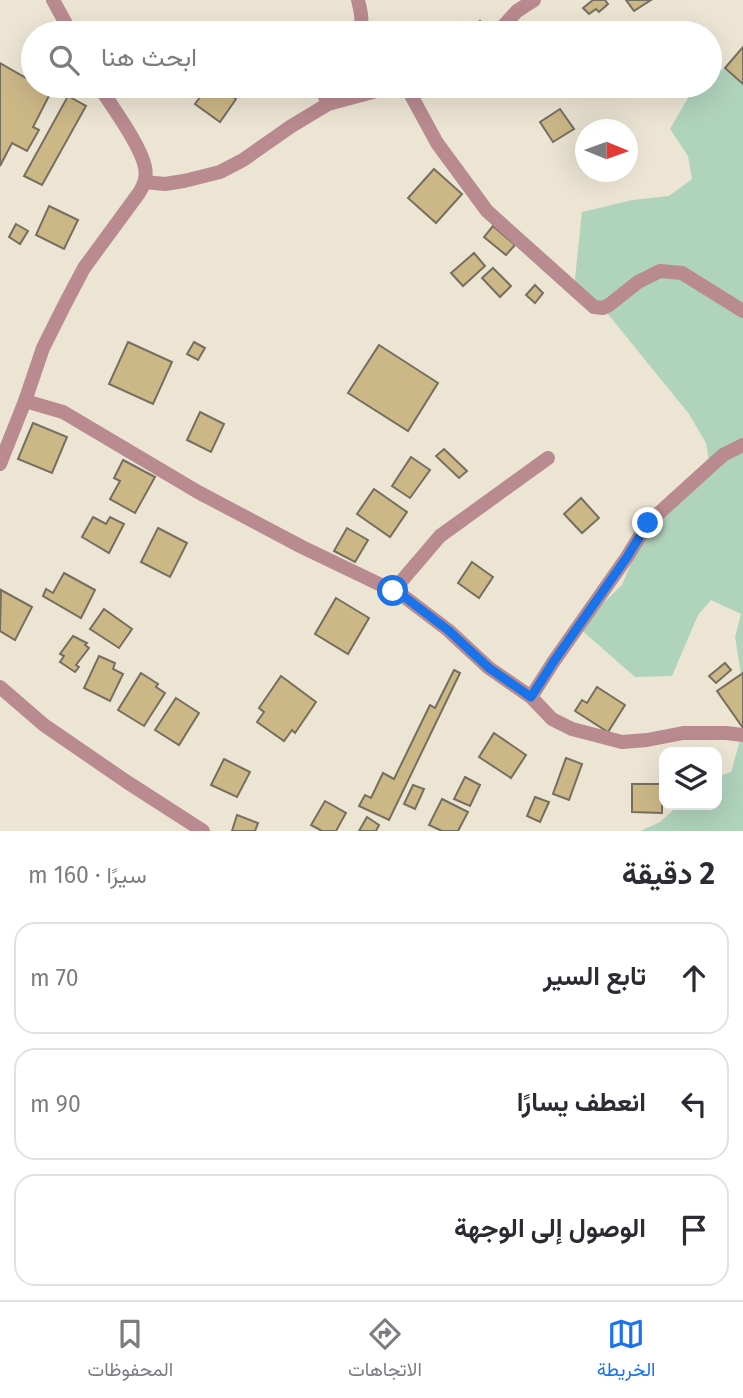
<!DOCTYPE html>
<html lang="ar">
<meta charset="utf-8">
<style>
:root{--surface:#fff;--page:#f2f2f3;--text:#2b2b33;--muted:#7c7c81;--line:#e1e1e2;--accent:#1a73e8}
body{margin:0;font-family:"Fira Sans",Vazirmatn,sans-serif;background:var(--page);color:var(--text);direction:rtl}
.controls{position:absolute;right:21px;bottom:21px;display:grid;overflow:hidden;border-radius:14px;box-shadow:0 7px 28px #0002}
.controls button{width:63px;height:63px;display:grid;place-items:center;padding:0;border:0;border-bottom:2px solid var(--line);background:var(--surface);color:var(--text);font:35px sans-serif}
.compass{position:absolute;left:575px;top:119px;width:63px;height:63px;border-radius:50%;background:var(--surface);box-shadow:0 7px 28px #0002;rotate:91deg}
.stop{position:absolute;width:21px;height:21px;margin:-16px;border:5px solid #1a73e8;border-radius:50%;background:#fff}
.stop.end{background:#1a73e8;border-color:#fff;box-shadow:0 2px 7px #0008}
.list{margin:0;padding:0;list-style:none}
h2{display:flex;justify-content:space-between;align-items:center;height:91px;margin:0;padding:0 28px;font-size:30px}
h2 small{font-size:23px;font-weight:400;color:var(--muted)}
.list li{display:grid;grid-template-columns:46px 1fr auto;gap:21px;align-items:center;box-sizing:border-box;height:112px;margin:0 14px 14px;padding:0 14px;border:2px solid var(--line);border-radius:21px}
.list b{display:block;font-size:26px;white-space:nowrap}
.list em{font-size:23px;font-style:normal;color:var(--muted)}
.icon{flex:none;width:38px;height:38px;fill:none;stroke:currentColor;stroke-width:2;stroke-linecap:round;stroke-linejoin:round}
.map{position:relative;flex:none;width:743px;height:831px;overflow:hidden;direction:ltr}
.search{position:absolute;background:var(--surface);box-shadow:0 7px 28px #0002;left:21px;right:21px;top:21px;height:77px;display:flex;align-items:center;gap:18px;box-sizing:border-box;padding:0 24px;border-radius:38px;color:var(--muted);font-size:26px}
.sheet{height:469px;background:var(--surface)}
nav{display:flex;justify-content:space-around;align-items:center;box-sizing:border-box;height:98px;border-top:2px solid var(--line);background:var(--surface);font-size:19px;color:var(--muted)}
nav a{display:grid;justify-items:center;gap:4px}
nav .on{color:var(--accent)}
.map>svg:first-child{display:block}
</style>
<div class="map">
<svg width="743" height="831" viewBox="0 0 743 831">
<rect width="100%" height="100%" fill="#ece5d4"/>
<g fill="#b0d3bc">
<path d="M725 68 743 84V673L741 674 735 637 741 614 711 600 698 615 672 676 635 677 578 627 622 585 648 523 710 467 706 443 689 414 603 308 574 288 582 212 632 200 669 196 692 179 688 156 670 129 695 86H710V77Z"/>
<path d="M743 730V831H640L660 822 679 805H717V777L731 772Z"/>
</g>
<g fill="#ccb787" stroke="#766f60" stroke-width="2">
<path d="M593 0H605L608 4 599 12 596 9 589 14 583 8Z"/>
<path d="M626 0H651L634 11Z"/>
<path d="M480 21 490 30 487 33H471L470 31Z"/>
<path d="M457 22 464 33H446L444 30Z"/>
<path d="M743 47V84L725 68Z"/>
<path d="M0 63 33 82V86H40L51 92 33 127 39 130 27 151 12 143 0 166Z"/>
<path d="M208 86H217L236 99 220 122 195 104Z"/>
<path d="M68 96 86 106 42 185 24 176Z"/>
<path d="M560 109 574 129 553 142 540 122Z"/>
<path d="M434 169 462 194 436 223 408 198Z"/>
<path d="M49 206 78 220 64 249 36 235Z"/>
<path d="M16 224 28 231 20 244 9 237Z"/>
<path d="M493 226 515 245 506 255 484 237Z"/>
<path d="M474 253 485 266 463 286 451 273Z"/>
<path d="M493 268 511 286 500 297 482 278Z"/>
<path d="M535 285 543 293 535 303 526 295Z"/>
<path d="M128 342 172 362 153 404 109 384Z"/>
<path d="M194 342 205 348 198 360 187 354Z"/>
<path d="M379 345 438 383 408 431 348 393Z"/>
<path d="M200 412 224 424 211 452 187 440Z"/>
<path d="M33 423 67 437 52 473 18 459Z"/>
<path d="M444 449 467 471 459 478 436 456Z"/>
<path d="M411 457 430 470 410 498 392 486Z"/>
<path d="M123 460 155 477 135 513 110 499 120 481 114 478Z"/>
<path d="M374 489 407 512 390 537 357 514Z"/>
<path d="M581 498 599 518 582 533 564 514Z"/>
<path d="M93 517 106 524 110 517 124 524 109 553 82 537Z"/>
<path d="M158 528 187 543 170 577 141 562Z"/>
<path d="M347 528 368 540 355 562 334 551Z"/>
<path d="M472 562 493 577 479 598 458 583Z"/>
<path d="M64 573 95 590 81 618 43 596 46 589 53 593Z"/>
<path d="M1 590 32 607 15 640 0 631Z"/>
<path d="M336 598 369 618 348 654 315 634Z"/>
<path d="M104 609 132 629 119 648 90 629Z"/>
<path d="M73 636 87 643 85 645 89 648 76 665 79 667 75 672 60 662 64 656 60 654Z"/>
<path d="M99 656 115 663 113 669 123 674 110 701 84 688Z"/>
<path d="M725 663 731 670 716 683 709 676Z"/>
<path d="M454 670 460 673 389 820 359 806 365 795 371 798 383 773 394 779 430 705 435 708Z"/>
<path d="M141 673 158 684 156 687 165 693 144 726 118 710Z"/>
<path d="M743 673V728L717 691Z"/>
<path d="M281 676 316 702 295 733 292 730 284 741 257 722 264 712 259 708Z"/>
<path d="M597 687 625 705 608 732 575 711 582 700 587 703Z"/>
<path d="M176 698 199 713 179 745 155 730Z"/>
<path d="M494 733 526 755 511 778 479 757Z"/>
<path d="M566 758 582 764 569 800 553 794Z"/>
<path d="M224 759 250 772 237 797 211 785Z"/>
<path d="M465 777 480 785 470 806 454 799Z"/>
<path d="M632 784H662V813L632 812Z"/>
<path d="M413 785 424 789 415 809 404 804Z"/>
<path d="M535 797 549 802 540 822 527 816Z"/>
<path d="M442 799 468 812 458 831H442L429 825Z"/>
<path d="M325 801 346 813 336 831H322L311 825Z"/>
<path d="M237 815 258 823 255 831H232Z"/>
<path d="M367 817 379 825 376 831H359Z"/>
</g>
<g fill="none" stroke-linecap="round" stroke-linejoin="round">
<g stroke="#b98a90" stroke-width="14">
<path d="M53 0 71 33"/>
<path d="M355 33C365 24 361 13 358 0"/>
<path d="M497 33 517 11 534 0"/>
<path d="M323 86V92L328 104"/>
<path d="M406 86 437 143 487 211 594 307 603 308 609 305 638 282 660 271 682 273 743 311"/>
<path d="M145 182 165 184 184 181 220 172 243 160 290 127 328 104 395 86"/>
<path d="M25 401 63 412 198 492 302 547 402 595 448 630 489 668 531 697 552 719 572 729 622 742 647 740 683 733H726L743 735"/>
<path d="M0 464 25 401 43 348 64 306 84 268 139 193C144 185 147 178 145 167 140 144 112 107 99 86"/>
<path d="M393 591 440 536 548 458"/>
<path d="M0 687 44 725 127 782 203 831"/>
<path d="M531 697 554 661 627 557 648 523 723 455 743 445"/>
</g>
</g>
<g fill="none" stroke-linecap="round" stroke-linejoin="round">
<path stroke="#1a73e8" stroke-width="9" d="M393 591 402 595 448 630 489 668 531 697 554 661 627 557 648 523"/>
</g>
</svg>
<div class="controls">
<button><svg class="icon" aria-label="layers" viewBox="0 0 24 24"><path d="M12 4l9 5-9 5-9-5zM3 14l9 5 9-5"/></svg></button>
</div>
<svg class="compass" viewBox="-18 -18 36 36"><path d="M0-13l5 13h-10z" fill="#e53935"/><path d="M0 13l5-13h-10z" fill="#7c7c81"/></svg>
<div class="stop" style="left:393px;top:591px"></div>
<div class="stop end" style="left:648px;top:523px"></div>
<div class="search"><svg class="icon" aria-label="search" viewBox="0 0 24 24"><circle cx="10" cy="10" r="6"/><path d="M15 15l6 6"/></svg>ابحث هنا</div>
</div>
<section class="sheet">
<h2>2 دقيقة<small>سيرًا · 160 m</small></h2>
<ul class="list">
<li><svg class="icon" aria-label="ahead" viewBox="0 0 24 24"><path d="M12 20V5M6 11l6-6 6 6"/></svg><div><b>تابع السير</b></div><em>70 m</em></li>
<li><svg class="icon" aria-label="left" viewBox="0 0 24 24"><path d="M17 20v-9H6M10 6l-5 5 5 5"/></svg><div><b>انعطف يسارًا</b></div><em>90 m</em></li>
<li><svg class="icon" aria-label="arrive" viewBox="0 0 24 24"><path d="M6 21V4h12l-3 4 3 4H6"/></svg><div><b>الوصول إلى الوجهة</b></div></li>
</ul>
</section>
<nav>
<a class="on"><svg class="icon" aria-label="map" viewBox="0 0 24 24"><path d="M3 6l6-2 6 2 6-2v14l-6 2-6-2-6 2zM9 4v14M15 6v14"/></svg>الخريطة</a>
<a><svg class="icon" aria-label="directions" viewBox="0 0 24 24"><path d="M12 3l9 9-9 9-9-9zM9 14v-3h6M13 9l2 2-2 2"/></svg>الاتجاهات</a>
<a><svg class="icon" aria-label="saved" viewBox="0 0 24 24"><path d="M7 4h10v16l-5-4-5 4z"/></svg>المحفوظات</a>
</nav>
